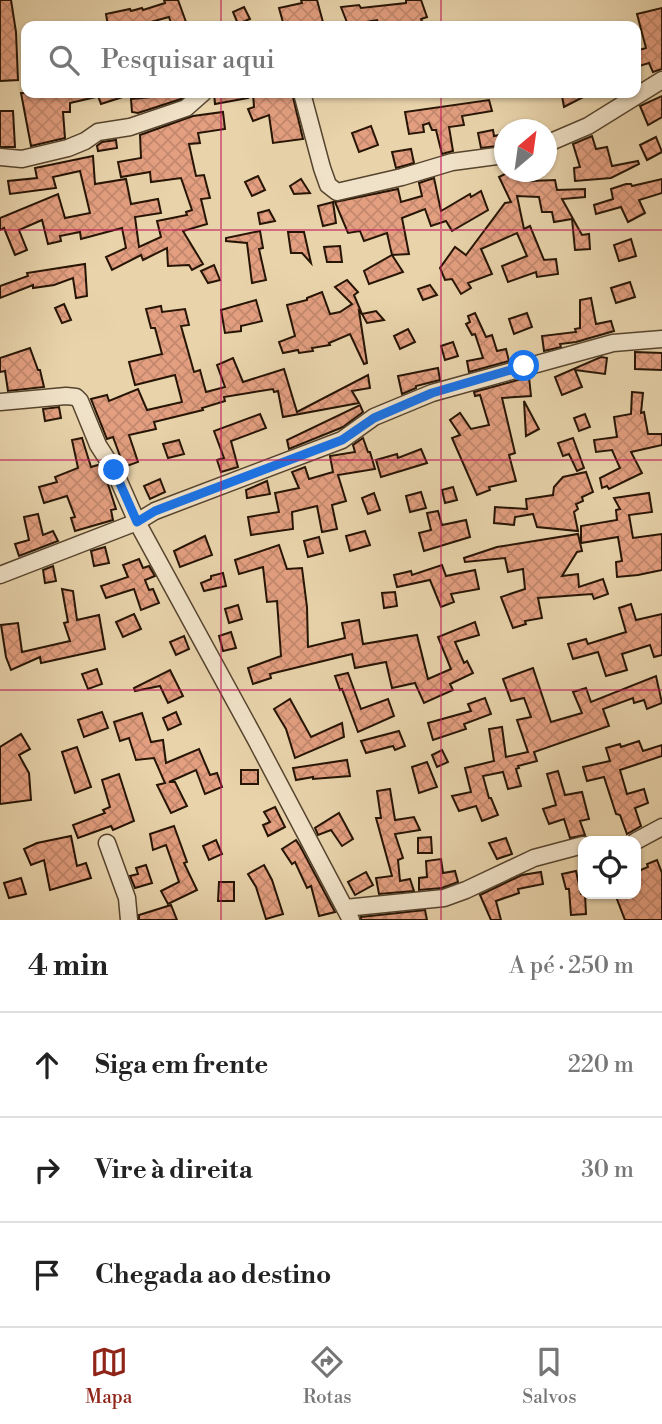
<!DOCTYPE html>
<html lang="pt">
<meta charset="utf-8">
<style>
:root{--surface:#fff;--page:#f6f6f6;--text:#222;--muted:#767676;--line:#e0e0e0;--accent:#8f2418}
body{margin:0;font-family:"Libre Bodoni",serif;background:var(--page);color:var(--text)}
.controls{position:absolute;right:21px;bottom:21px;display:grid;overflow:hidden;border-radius:14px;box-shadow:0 2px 5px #0004}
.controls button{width:63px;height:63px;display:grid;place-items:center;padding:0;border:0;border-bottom:2px solid var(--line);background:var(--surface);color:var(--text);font:35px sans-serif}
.compass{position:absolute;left:494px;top:119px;width:63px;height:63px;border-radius:50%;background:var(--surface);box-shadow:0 2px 5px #0004;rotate:29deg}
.stop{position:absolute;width:21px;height:21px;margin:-16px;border:5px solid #1a73e8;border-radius:50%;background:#fff}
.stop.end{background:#1a73e8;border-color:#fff;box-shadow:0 2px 7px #0008}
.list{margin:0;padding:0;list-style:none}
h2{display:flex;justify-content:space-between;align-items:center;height:91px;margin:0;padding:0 28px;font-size:30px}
h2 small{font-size:23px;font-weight:400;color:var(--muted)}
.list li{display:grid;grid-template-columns:46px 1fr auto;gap:21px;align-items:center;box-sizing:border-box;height:105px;padding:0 28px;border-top:2px solid var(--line)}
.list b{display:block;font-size:26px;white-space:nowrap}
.list em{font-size:23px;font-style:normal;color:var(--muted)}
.icon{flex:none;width:38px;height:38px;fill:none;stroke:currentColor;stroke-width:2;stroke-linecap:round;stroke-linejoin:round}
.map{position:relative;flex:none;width:662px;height:920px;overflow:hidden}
.search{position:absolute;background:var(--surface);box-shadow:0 2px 5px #0004;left:21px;right:21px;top:21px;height:77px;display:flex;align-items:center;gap:18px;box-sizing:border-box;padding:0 24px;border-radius:14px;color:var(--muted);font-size:26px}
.sheet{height:406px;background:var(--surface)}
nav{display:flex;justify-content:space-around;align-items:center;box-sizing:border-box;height:98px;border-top:2px solid var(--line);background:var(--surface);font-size:19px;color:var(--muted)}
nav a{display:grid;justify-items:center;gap:4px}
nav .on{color:var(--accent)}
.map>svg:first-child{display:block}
</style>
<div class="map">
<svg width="662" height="920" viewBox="0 0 662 920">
<defs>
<pattern id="building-cross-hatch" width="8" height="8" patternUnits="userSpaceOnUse" patternTransform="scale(1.75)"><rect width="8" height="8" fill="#e39f80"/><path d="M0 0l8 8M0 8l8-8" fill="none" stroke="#c3886d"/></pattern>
</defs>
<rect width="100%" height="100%" fill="#e8d3ab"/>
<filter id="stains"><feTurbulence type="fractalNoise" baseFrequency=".00286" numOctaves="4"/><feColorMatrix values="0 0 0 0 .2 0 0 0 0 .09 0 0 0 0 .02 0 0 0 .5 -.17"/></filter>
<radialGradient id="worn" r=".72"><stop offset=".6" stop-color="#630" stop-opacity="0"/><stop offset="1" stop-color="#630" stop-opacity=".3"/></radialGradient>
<g fill="url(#building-cross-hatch)" stroke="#261404" stroke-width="2">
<path d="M0 0H11L16 32 18 80 0 81Z"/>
<path d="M164 0H178L186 22 172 26 169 17 147 23 148 26H136L135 23 108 26 106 14 130 9 131 11 142 8 143 10 165 3Z"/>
<path d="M301 0H317L324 26H284L279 8 302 3Z"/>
<path d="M406 0H421L427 17 421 19 424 26H380L377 20 348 25 341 7 359 5 361 8 406 3Z"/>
<path d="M244 7 250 19 238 24 233 12Z"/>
<path d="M662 8V69L653 72 649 63 636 67V51L646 48 637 14Z"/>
<path d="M21 93H95L96 97 70 103V112H63L65 138 31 146Z"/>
<path d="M97 93H129V95L101 104Z"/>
<path d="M150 93H185V95L181 99 138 113 132 112 131 99 151 97Z"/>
<path d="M214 93H247L248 98 215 104Z"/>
<path d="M253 93H292L303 139 273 143 269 115 253 121 248 109 254 107Z"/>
<path d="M569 93H591L564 107 562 96Z"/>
<path d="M662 96V117L648 125 640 106Z"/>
<path d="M489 100 492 111 462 116 464 125 449 127 453 151 442 154 436 130H432L429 123 423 125 424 132 409 134 405 112Z"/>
<path d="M0 111H13L15 147H0Z"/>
<path d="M223 112 225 129 198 133 200 143 189 144 196 176 204 175 210 198 201 199 207 224 183 231 203 264 192 270 189 265 168 266 167 248 143 260 141 255 112 270 106 257 126 248 122 228 81 239 80 232 60 236 61 241 48 244 42 220 19 230 27 250 15 255 4 228 0 230V218L58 194 65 218 90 213 80 171 53 177 56 188 10 194 8 181 37 178 35 168 93 156 95 184 126 179 131 204 158 199 161 213 135 217 139 247 161 237 157 221 187 215 186 212 192 210 181 178 151 182 150 172 121 177 118 162 141 158 140 135 193 116Z"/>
<path d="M371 126 378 145 359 152 352 133Z"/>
<path d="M493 130 494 136 505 134V145L481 148 478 133Z"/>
<path d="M592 136 596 149 607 147 612 166 638 161 639 164 611 178 575 181 574 168 580 167 573 144Z"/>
<path d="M656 137 662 152 647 160 640 145Z"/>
<path d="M116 140 117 148 98 151 97 146 102 142Z"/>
<path d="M411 149 414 163 396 168 392 152Z"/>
<path d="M509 172H523L530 181 555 180 557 190 585 189V197L562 199 582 235 589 234 590 249 575 250 572 219 554 222 552 212H542L539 197 517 196 524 229 530 226 544 260 556 259 558 274 537 277 536 272 508 282 502 266 527 256 517 233 481 249 492 274 468 283 471 288 461 294 452 279 445 280 440 268 455 247 466 255 505 203 511 202 499 177Z"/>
<path d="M258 176 265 190 252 196 245 182Z"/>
<path d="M434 178 441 211 470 194 471 197 481 191 488 210 452 231 446 221 431 226 425 209 402 218 409 254 392 255 387 233 364 241 360 231 348 233 335 202 398 189 401 202 422 196 419 183Z"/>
<path d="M301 179 310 193 294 194 290 186Z"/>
<path d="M662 179V193L639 200 645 213 628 222 621 207 596 214 594 205 613 199 611 189 626 184H631L632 186Z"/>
<path d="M333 202 336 223 323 226 318 206Z"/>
<path d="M269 210 275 221 260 224 258 213Z"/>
<path d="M260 231 263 248 259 249 266 280 252 283 247 243 226 241V238Z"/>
<path d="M288 232H304L311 263 302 253H291Z"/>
<path d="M631 239 636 256 619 261 614 245Z"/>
<path d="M340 246 342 262H327L324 247Z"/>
<path d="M392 255 403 272 369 284 364 271Z"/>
<path d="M85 264 87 296 76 298 73 278 54 285 33 288V285L0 298V286L28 276 27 273Z"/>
<path d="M214 265 220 280 208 283 201 271Z"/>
<path d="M347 280 358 292 354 295 362 314 359 311 367 363 364 364 350 334 329 343 330 345 312 348 313 351 299 353 298 350 283 353 279 342 295 336 287 305 307 300V298L322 292 330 314 340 312 352 304 335 287Z"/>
<path d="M630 282 635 297 616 303 611 288Z"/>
<path d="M430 285 437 295 423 300 418 289Z"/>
<path d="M591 298 596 324 611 321 614 331 576 342 560 344 561 347 544 351 542 336 576 332 575 329 580 328V300Z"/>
<path d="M256 300 262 321 241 326V331L225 333 221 310Z"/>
<path d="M64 304 71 320 62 323 55 308Z"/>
<path d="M161 306 162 312 185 309 189 325 181 326 194 372 200 370 206 392 225 387 217 365 233 358 243 382 284 369 297 412 368 375 370 388 352 391 359 403 283 417 278 391 274 392 273 389 224 397 225 401 202 408 203 410 154 422 156 429 129 435 138 462 124 467 118 457 120 456 113 437 107 439 91 399 107 395 109 401 138 389 147 410 182 402 175 375 135 385 129 362 162 354 155 328H151L146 309Z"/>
<path d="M376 311 384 320 367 323 362 314Z"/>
<path d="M475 313 486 337 492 335 497 351 506 349 509 361 469 372 467 361 483 358 475 334 472 335 466 324 470 322 468 316Z"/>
<path d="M527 313 532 327 514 334 509 319Z"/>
<path d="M408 329 415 342 400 349 394 336Z"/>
<path d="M453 342 458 356 445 360 441 346Z"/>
<path d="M30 348 38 370H40L44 387 8 391 5 371 0 372V358Z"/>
<path d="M635 352 662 353V370L635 369Z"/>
<path d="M601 357 607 358 605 374 575 370 582 387 562 395 555 377Z"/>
<path d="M438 368 440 380 416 386V388L402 394 398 376Z"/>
<path d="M529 377 531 396 502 398 515 453 509 455 516 481 489 487 490 490 477 495 452 438 460 435 450 420 460 413 471 429 489 425 480 395 475 396 474 392Z"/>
<path d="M632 392 643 393 641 413 644 412 648 434H662V445L631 452 642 473 609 489 607 486 602 488 600 478 620 468 612 450 596 452 594 440 617 437 614 417 631 414Z"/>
<path d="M524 401 539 429 526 436Z"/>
<path d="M360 405 363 412 343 427 289 449 287 440Z"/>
<path d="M59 407 61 418 45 421 43 409Z"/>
<path d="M260 414 266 428 231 441 238 467 221 472 217 460 224 458 214 431Z"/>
<path d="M585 414 590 427 579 431 574 418Z"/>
<path d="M82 438 91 467 98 465 105 475 116 509 111 510 113 520 75 531 71 518 75 517 67 496 44 503 39 487 57 482 55 477 78 468 72 440Z"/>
<path d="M363 438 368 452H370L375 469 338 475 346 501 332 505 337 529 322 532 317 506 292 512 293 529 251 535 248 517 279 512 275 493 299 488 292 472 305 467 309 479 333 472 330 456 355 452 353 445Z"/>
<path d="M573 438 584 468 577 471 569 454 563 456 558 443Z"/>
<path d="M179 440 184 454 168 458 163 444Z"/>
<path d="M421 449 427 463 381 477 376 460 397 454 398 458Z"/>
<path d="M586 472 593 492 582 497 583 501 576 504 578 509 574 512 578 531 537 527 533 514 515 517 514 525 494 523 495 507 527 509 526 499 553 495 554 487 563 477Z"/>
<path d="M160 479 165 492 150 499 144 486Z"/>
<path d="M267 481 270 494 247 498 246 490Z"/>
<path d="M453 487 457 500 445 503 442 490Z"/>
<path d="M421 492 426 508 410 512 406 496Z"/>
<path d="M374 493 380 510 368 514 362 498Z"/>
<path d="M649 493 652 512 629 515 633 538 662 534V570L638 575 617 577 616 562 622 561 618 537 581 543V526L617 520 616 510 620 509 614 498Z"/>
<path d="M438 511 442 525 466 520 470 537 424 551 419 533 431 530 427 513Z"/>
<path d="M38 514 43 535 53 531 58 541 19 556 15 544 29 540 24 517Z"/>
<path d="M365 531 370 545 350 551 346 536Z"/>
<path d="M578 534 582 551 577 552 562 576 578 574 579 587 603 579 608 594 594 599 592 594 538 598 542 618 525 621 526 624 513 628 501 597 525 589 523 569 508 572 505 558 465 562 464 558 497 547Z"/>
<path d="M205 536 212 555 180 567 174 551Z"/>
<path d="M319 537 323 553 308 557 304 541Z"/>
<path d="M279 545 287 569 302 568 307 607 308 647 345 638 342 623 359 620 363 644 417 635 428 679 451 669 438 637 475 622 479 635 455 642 464 663 467 661 473 673 450 684 453 690 424 703 415 683 392 688 386 662 355 668 352 654 270 674 271 678 253 684 248 668 281 656 277 601 267 602 263 567 239 574 235 560Z"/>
<path d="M105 547 109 563 94 566 91 551Z"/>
<path d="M139 559 143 568 149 566 155 576 145 580 149 590 153 589 159 603 141 610 134 589 106 598 101 586 128 577 123 565Z"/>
<path d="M442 565 446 576 475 570 479 589 451 594 454 602 441 607 430 580 397 587 394 575 411 571 412 575Z"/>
<path d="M53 566 56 581 45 583 43 570Z"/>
<path d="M223 573 226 586 204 591 201 583 211 579V576Z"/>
<path d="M62 589 73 591 77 620 99 615 105 649 41 663 40 657 11 670 6 657 1 625 18 623 22 652 70 641 64 623 68 622Z"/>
<path d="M395 592 397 606 384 608 382 593Z"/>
<path d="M631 604 636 620 662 614V655L654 657 650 645 622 654 627 670 606 676 598 652 573 659 568 644 586 639 588 644 626 632 619 608Z"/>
<path d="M238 605 242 619 229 623 225 609Z"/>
<path d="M134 614 141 629 123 637 116 622Z"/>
<path d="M231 632 236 648 223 651 219 636Z"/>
<path d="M184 636 189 649 176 655 170 642Z"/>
<path d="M533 668 551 722 582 713 573 692 586 688 591 702 656 676 662 703 647 709 644 700 634 703 633 698 603 709 609 726 534 752 537 761 518 766 519 768 516 769 521 786 508 789 503 772 483 776 489 798H491L498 815 482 821 476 806 459 811 452 796 471 792 465 768 494 761 489 729 502 727 506 757 528 752 517 720 531 717 524 698 511 701 503 679Z"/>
<path d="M97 669 102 684 88 689 82 674Z"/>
<path d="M170 670 183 696 168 703 160 686 135 691 134 688Z"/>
<path d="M348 673 361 709 388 699 394 716 358 732 342 689 340 690 335 676Z"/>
<path d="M485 698 491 714 464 724 466 729 433 740 428 723 471 711 468 704Z"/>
<path d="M290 699 311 737 342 723 344 737 295 758 286 729 274 709Z"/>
<path d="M102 712 108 728 84 737 78 720Z"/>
<path d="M176 712 181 724 168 730 163 718Z"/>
<path d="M142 713 151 742 163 740 166 763 199 749 210 775 217 773 222 787 205 794 196 770 169 782H175L187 806 171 813 157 785 165 783 154 758 136 760 129 738 120 741 114 722Z"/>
<path d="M399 731 405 746 395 750 393 746 366 753 361 741Z"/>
<path d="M21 734 30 749 19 755 29 773 31 800 0 804V747Z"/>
<path d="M639 741 643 751 662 745V756L620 770 627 794 644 789 648 803 635 808 641 826 627 834 620 815 616 814 604 777 587 781 583 767 610 761 606 748 620 744 621 747Z"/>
<path d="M77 747 91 787 75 793 62 752Z"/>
<path d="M442 750 448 762 437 767 432 755Z"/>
<path d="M347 760 350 776 313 779V777L296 780 293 768Z"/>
<path d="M427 762 437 787 419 793 412 767Z"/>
<rect x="241" y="770" width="17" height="14"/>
<path d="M558 771 565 795 582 792 589 819 580 821 585 835 570 838 564 819 549 824 543 809 556 805 547 774Z"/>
<path d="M119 774 134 821 113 830 111 826 78 838 73 825 105 813 103 810 110 807 102 780Z"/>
<path d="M390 789 395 820 414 817 420 830 395 834 403 858 398 860 400 881 410 879 414 891 379 894 376 878 392 876 376 818H381L377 791Z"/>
<path d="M275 807 285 827 268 836 263 825 270 822 264 812Z"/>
<path d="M339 813 353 839 342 846 331 830 318 835 315 828Z"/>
<path d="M174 826 187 862 184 863 197 890 168 904 161 891 179 882 166 845 153 850 150 834Z"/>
<path d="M71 836 77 866 86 863 91 878 50 890 44 860 31 865 24 849 37 843Z"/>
<path d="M431 837 432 853H418V838Z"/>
<path d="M506 838 512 854 497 859 489 843Z"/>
<path d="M216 840 222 854 209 860 203 846Z"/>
<path d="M296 840 300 846 335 912 319 916 311 886 307 888 295 862 292 864 282 849Z"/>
<path d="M441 859 443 873 455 871 458 882 442 888 419 890V878L427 877 426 861Z"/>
<path d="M657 860 662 873V920H625L615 894H636V872L648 867 647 864Z"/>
<path d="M146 865 152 883 135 888 130 876 138 874 136 868Z"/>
<path d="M264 865 272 880 283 914 266 919 256 887 248 874Z"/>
<path d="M576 871 581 894H585L586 914 571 915 569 889H566L562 874Z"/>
<path d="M366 872 373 885 355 895 348 882Z"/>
<path d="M541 872 543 884 518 889 519 893 496 901 501 920H491L480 895 522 875Z"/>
<path d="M21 878 26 894 9 898 4 883Z"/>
<path d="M219 882H234V901H218Z"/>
<path d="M171 905 177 920H139V915Z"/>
<path d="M425 910 427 920H361V917Z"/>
</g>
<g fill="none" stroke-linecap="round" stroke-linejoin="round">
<defs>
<g id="minor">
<path d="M302 93 322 168 328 185 337 192 402 177 452 162 504 155"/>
<path d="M546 144 588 126 662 80"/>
<path d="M0 157 22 159 68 148 85 141 98 132 130 127 186 108 203 93"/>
<path d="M0 402 66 396 76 397 80 401 98 445 114 470 137 522 256 740 351 920"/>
<path d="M0 575 137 522 155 511 342 440 374 417 432 393 613 343 662 339"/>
<path d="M636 841 662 827"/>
<path d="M107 843 127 898 129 920"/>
<path d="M345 908 444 898 466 890 534 858 583 845"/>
</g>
</defs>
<use href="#minor" stroke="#56442e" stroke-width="19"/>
<use href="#minor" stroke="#f0e2c8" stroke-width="16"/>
</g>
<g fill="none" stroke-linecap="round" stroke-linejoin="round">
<path stroke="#1a73e8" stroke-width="9" d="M114 470 137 522 155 511 342 440 374 418 432 393 524 366"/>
</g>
<path fill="none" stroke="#c2185b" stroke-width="2" stroke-opacity="0.55" d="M221 0V26M441 0V26M221 93V920M441 93V920M0 230H662M0 460H662M0 690H662"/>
<rect width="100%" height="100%" filter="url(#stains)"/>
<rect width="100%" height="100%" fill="url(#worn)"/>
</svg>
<div class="controls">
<button><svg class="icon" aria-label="locate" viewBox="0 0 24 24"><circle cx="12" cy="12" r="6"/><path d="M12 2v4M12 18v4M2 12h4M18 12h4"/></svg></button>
</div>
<svg class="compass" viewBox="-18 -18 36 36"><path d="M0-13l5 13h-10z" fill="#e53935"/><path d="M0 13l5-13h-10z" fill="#767676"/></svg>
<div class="stop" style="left:524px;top:366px"></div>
<div class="stop end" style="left:114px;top:470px"></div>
<div class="search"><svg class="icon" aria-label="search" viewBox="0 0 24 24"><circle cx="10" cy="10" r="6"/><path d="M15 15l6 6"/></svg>Pesquisar aqui</div>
</div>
<section class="sheet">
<h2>4 min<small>A pé · 250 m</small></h2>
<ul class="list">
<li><svg class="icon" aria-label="ahead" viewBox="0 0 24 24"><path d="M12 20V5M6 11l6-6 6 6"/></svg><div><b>Siga em frente</b></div><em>220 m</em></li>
<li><svg class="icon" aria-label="right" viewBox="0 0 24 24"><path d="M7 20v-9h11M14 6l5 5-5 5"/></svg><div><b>Vire à direita</b></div><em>30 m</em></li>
<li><svg class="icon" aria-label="arrive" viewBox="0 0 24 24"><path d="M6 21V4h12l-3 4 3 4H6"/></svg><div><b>Chegada ao destino</b></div></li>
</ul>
</section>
<nav>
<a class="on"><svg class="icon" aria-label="map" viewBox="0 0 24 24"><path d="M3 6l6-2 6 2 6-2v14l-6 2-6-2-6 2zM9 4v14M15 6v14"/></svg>Mapa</a>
<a><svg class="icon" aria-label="directions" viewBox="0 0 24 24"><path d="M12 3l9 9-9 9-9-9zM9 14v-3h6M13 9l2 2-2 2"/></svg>Rotas</a>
<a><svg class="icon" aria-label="saved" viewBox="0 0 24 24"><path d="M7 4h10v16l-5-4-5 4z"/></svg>Salvos</a>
</nav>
